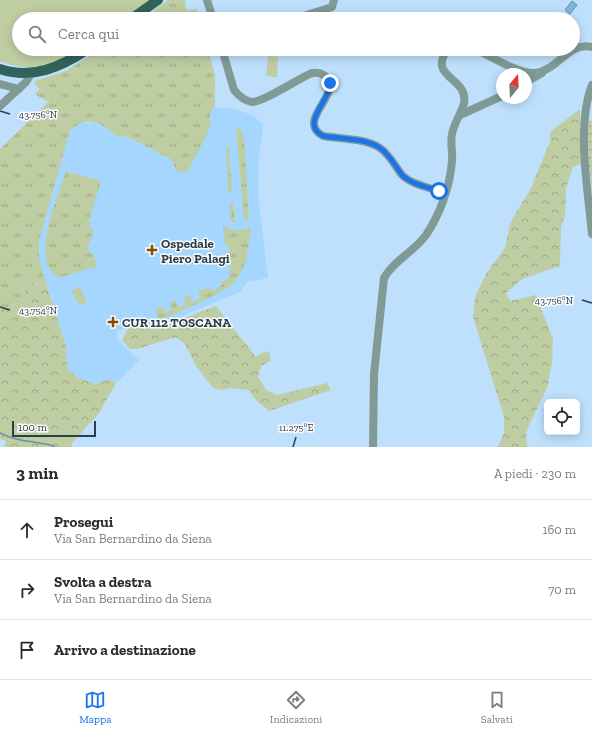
<!DOCTYPE html>
<html lang="it">
<meta charset="utf-8">
<style>
:root{--surface:#fff;--page:#f7f7f7;--text:#2b2b33;--muted:#7c7c81;--line:#e1e1e2;--accent:#1a73e8}
body{margin:0;font-family:"Zilla Slab",serif;background:var(--page);color:var(--text)}
.controls{position:absolute;right:12px;bottom:12px;display:grid;overflow:hidden;border-radius:6px;box-shadow:0 2px 10px #0003}
.controls button{width:36px;height:36px;display:grid;place-items:center;padding:0;border:0;border-bottom:1px solid var(--line);background:var(--surface);color:var(--text);font:20px sans-serif}
.compass{position:absolute;left:496px;top:68px;width:36px;height:36px;border-radius:50%;background:var(--surface);box-shadow:0 2px 10px #0003;rotate:18deg}
.scale{position:absolute;left:12px;bottom:10px;width:84px;box-sizing:border-box;padding-left:4px;border:2px solid #2c3e4c;border-top:0;font-size:11px;line-height:14px;white-space:nowrap;color:#2c3e4c;-webkit-text-stroke:3px #fcfcfc;paint-order:stroke}
.stop{position:absolute;width:12px;height:12px;margin:-9px;border:3px solid #1a73e8;border-radius:50%;background:#fff}
.stop.end{background:#1a73e8;border-color:#fff;box-shadow:0 1px 4px #0008}
.list{margin:0;padding:0;list-style:none}
h2{display:flex;justify-content:space-between;align-items:center;height:52px;margin:0;padding:0 16px;font-size:17px}
h2 small{font-size:13px;font-weight:400;color:var(--muted)}
.list li{display:grid;grid-template-columns:26px 1fr auto;gap:12px;align-items:center;box-sizing:border-box;height:60px;padding:0 16px;border-top:1px solid var(--line)}
.list b{display:block;font-size:15px;white-space:nowrap}
.list p{margin:0;font-size:13px;white-space:nowrap;color:var(--muted)}
.list em{font-size:13px;font-style:normal;color:var(--muted)}
.icon{flex:none;width:22px;height:22px;fill:none;stroke:currentColor;stroke-width:2;stroke-linecap:round;stroke-linejoin:round}
.map{position:relative;flex:none;width:592px;height:447px;overflow:hidden}
.search{position:absolute;background:var(--surface);box-shadow:0 2px 10px #0003;left:12px;right:12px;top:12px;height:44px;display:flex;align-items:center;gap:10px;box-sizing:border-box;padding:0 14px;border-radius:22px;color:var(--muted);font-size:15px}
.sheet{height:232px;background:var(--surface)}
nav{display:flex;justify-content:space-around;align-items:center;box-sizing:border-box;height:56px;border-top:1px solid var(--line);background:var(--surface);font-size:11px;color:var(--muted)}
nav a{display:grid;justify-items:center;gap:2px}
nav .on{color:var(--accent)}
.map>svg:first-child{display:block}
</style>
<div class="map">
<svg width="592" height="447" viewBox="0 0 592 447">
<defs>
<pattern id="grass-tufts" width="24" height="20" patternUnits="userSpaceOnUse"><rect width="24" height="20" fill="#bfcda3"/><path d="M3 7l-1-3M5 7V3M7 7l1-3M15 17l-1-3M17 17v-4M19 17l1-3" fill="none" stroke="#9ba887"/></pattern>
<pattern id="forest-crowns" width="20" height="18" patternUnits="userSpaceOnUse"><rect width="20" height="18" fill="#bfcda3"/><path d="M2 6a3 3 0 1 1 6 0M12 15a3 3 0 1 1 6 0" fill="none" stroke="#9ba887"/></pattern>
<pattern id="park-dots" width="8" height="8" patternUnits="userSpaceOnUse"><rect width="8" height="8" fill="#bfcda3"/><path d="M2 2h.1M6 6h.1" fill="none" stroke="#9ba887" stroke-width="1.8" stroke-linecap="round"/></pattern>
</defs>
<rect width="100%" height="100%" fill="#bee0fc"/>
<path fill="#a4d6fe" d="M213 107 235 109 252 115 263 124 262 140 259 154 258 195 268 278 247 282 240 292 156 327 142 322 118 331 116 338 139 360 116 383 109 379 95 384 79 378 68 370 66 353 67 349 39 259V241L70 130 82 123H96L104 126 120 138 124 135 172 160 176 171 200 147 210 127V116Z"/>
<g fill="url(#grass-tufts)">
<path d="M168 0H185L186 10 197 9 200 19H143Z"/>
<path d="M100 49H208L215 75V107H213L210 116V127L205 138 187 173 176 171 172 160 124 135 120 138C109 130 97 118 82 123 78 124 74 128 70 130L39 241V259L48 289 29 282 20 284 29 298 12 306 0 309V149L49 101 44 100 35 94 40 89 35 84V81L66 71Z"/>
<path d="M236 127 240 128 244 136 249 220H244Z"/>
<path d="M226 146 229 147 232 193 228 192Z"/>
<path d="M66 171 101 181 89 221H91L89 228 94 230 87 251 92 253 98 266 58 278C54 273 49 269 47 263 40 236 58 197 66 171Z"/>
<path d="M229 202 233 204 236 223 231 221Z"/>
<path d="M223 225C230 232 242 231 251 227L246 261 239 276 231 286 209 298 159 321 156 309 162 306 165 312 172 310 170 304 175 300 179 307 186 305 184 298 190 295 192 302 200 299 198 293 199 291 209 288V289H212L213 291 219 288V287L222 285 221 282 230 278 229 246 225 245Z"/>
<path d="M80 287 87 302 80 305 71 291Z"/>
</g>
<g fill="url(#forest-crowns)">
<path d="M580 109 581 164 573 167 566 188 565 215 561 227 560 266 522 279 506 293 510 301 536 295 553 339 552 363 547 388 531 421 526 433 527 447H498L504 433V417L473 317 475 297 486 274 505 248 510 223 530 190 550 142V132Z"/>
<path d="M29 282 48 289 67 349 66 354 68 370 79 378 95 384 109 379 116 383 99 413 72 443V447H4L6 441 0 439V309L12 306 29 298 20 284Z"/>
<path d="M216 306 256 357 266 351 270 354V361L261 366 258 376 266 390 277 395 327 383 331 390 269 411 256 400 249 390 230 388 222 390 213 388 196 366 185 344 176 337 137 349H130L122 340 128 329 135 325 143 323 157 328 168 325 182 319Z"/>
</g>
<path fill="url(#park-dots)" d="M592 120V190L589 165 587 122Z"/>
<g fill="#bfcda3">
<path d="M0 0H150L122 19H19V49H78C52 66 30 73 0 61Z"/>
<path d="M268 56 278 57 277 77 266 76Z"/>
</g>
<path fill="#7eb5df" stroke="#6591b3" d="M572 1 577 5 570 14 565 10Z"/>
<g fill="none" stroke-linecap="round" stroke-linejoin="round">
<path stroke="#6591b3" stroke-width="1.5" d="M0 433C10 438 22 441 34 442 41 444 49 443 55 447"/>
<g stroke="#809a95" stroke-width="8">
<path d="M207 0 213 19"/>
<path d="M294 19 332 7 334 0"/>
<path d="M222 49 234 90C239 96 245 101 252 102 264 102 299 78 312 73 318 72 323 73 327 78 342 94 295 121 323 136 341 139 365 138 380 148 390 155 395 166 402 175 411 184 427 187 439 191"/>
<path d="M475 49C490 56 519 74 535 73 557 71 569 41 592 47"/>
<path d="M526 82 542 73"/>
<path d="M0 84 19 89"/>
<path d="M592 85C576 126 588 190 592 234"/>
<path d="M0 106 26 82 31 74"/>
<path d="M460 115 502 96"/>
<path d="M373 447 374 374 384 278C394 260 414 252 426 235 440 214 450 187 452 161 453 153 450 143 452 134 454 123 461 114 464 103 469 78 426 77 448 49"/>
</g>
<g stroke="#31635b" stroke-width="10">
<path d="M131 19 158 0"/>
<path d="M0 69C32 80 61 67 88 49"/>
</g>
</g>
<g fill="none" stroke-linecap="round" stroke-linejoin="round">
<path stroke="#1a73e8" stroke-width="5" d="M330 83C331 100 299 124 323 136 341 139 365 138 380 148 390 155 395 166 402 175 411 184 427 187 439 191"/>
</g>
<path fill="none" stroke="#2c3e4c" stroke-width="1.5" d="M0 111 10 114M582 300 592 303M0 307 10 310M293 447 296 437"/>
<g fill="#844b00" stroke="#fcfcfc" stroke-width="1.5">
<path d="M150 244h4v4h4v4h-4v4h-4v-4h-4v-4h4z"/>
<path d="M111 316h4v4h4v4h-4v4h-4v-4h-4v-4h4z"/>
</g>
<g text-anchor="middle" dominant-baseline="central" stroke-width="3" stroke-linejoin="round" paint-order="stroke">
<g font-size="13" font-weight="bold" fill="#2c3e4c" stroke="#fcfcfc" text-anchor="start">
<text x="161" y="243">Ospedale<tspan x="161" dy="15">Piero Palagi</tspan></text>
<text x="122" y="322">CUR 112 TOSCANA</text>
</g>
</g>
<g font-size="10" text-anchor="middle" fill="#2c3e4c" stroke="#fcfcfc" stroke-width="3" stroke-linejoin="round" paint-order="stroke">
<text x="38" y="118">43.756°N</text>
<text x="554" y="304">43.756°N</text>
<text x="38" y="314">43.754°N</text>
<text x="296" y="431">11.275°E</text>
</g>
</svg>
<div class="controls">
<button><svg class="icon" aria-label="locate" viewBox="0 0 24 24"><circle cx="12" cy="12" r="6"/><path d="M12 2v4M12 18v4M2 12h4M18 12h4"/></svg></button>
</div>
<svg class="compass" viewBox="-18 -18 36 36"><path d="M0-13l5 13h-10z" fill="#e53935"/><path d="M0 13l5-13h-10z" fill="#7c7c81"/></svg>
<div class="scale">100 m</div>
<div class="stop" style="left:439px;top:191px"></div>
<div class="stop end" style="left:330px;top:83px"></div>
<div class="search"><svg class="icon" aria-label="search" viewBox="0 0 24 24"><circle cx="10" cy="10" r="6"/><path d="M15 15l6 6"/></svg>Cerca qui</div>
</div>
<section class="sheet">
<h2>3 min<small>A piedi · 230 m</small></h2>
<ul class="list">
<li><svg class="icon" aria-label="ahead" viewBox="0 0 24 24"><path d="M12 20V5M6 11l6-6 6 6"/></svg><div><b>Prosegui</b><p>Via San Bernardino da Siena</p></div><em>160 m</em></li>
<li><svg class="icon" aria-label="right" viewBox="0 0 24 24"><path d="M7 20v-9h11M14 6l5 5-5 5"/></svg><div><b>Svolta a destra</b><p>Via San Bernardino da Siena</p></div><em>70 m</em></li>
<li><svg class="icon" aria-label="arrive" viewBox="0 0 24 24"><path d="M6 21V4h12l-3 4 3 4H6"/></svg><div><b>Arrivo a destinazione</b></div></li>
</ul>
</section>
<nav>
<a class="on"><svg class="icon" aria-label="map" viewBox="0 0 24 24"><path d="M3 6l6-2 6 2 6-2v14l-6 2-6-2-6 2zM9 4v14M15 6v14"/></svg>Mappa</a>
<a><svg class="icon" aria-label="directions" viewBox="0 0 24 24"><path d="M12 3l9 9-9 9-9-9zM9 14v-3h6M13 9l2 2-2 2"/></svg>Indicazioni</a>
<a><svg class="icon" aria-label="saved" viewBox="0 0 24 24"><path d="M7 4h10v16l-5-4-5 4z"/></svg>Salvati</a>
</nav>
